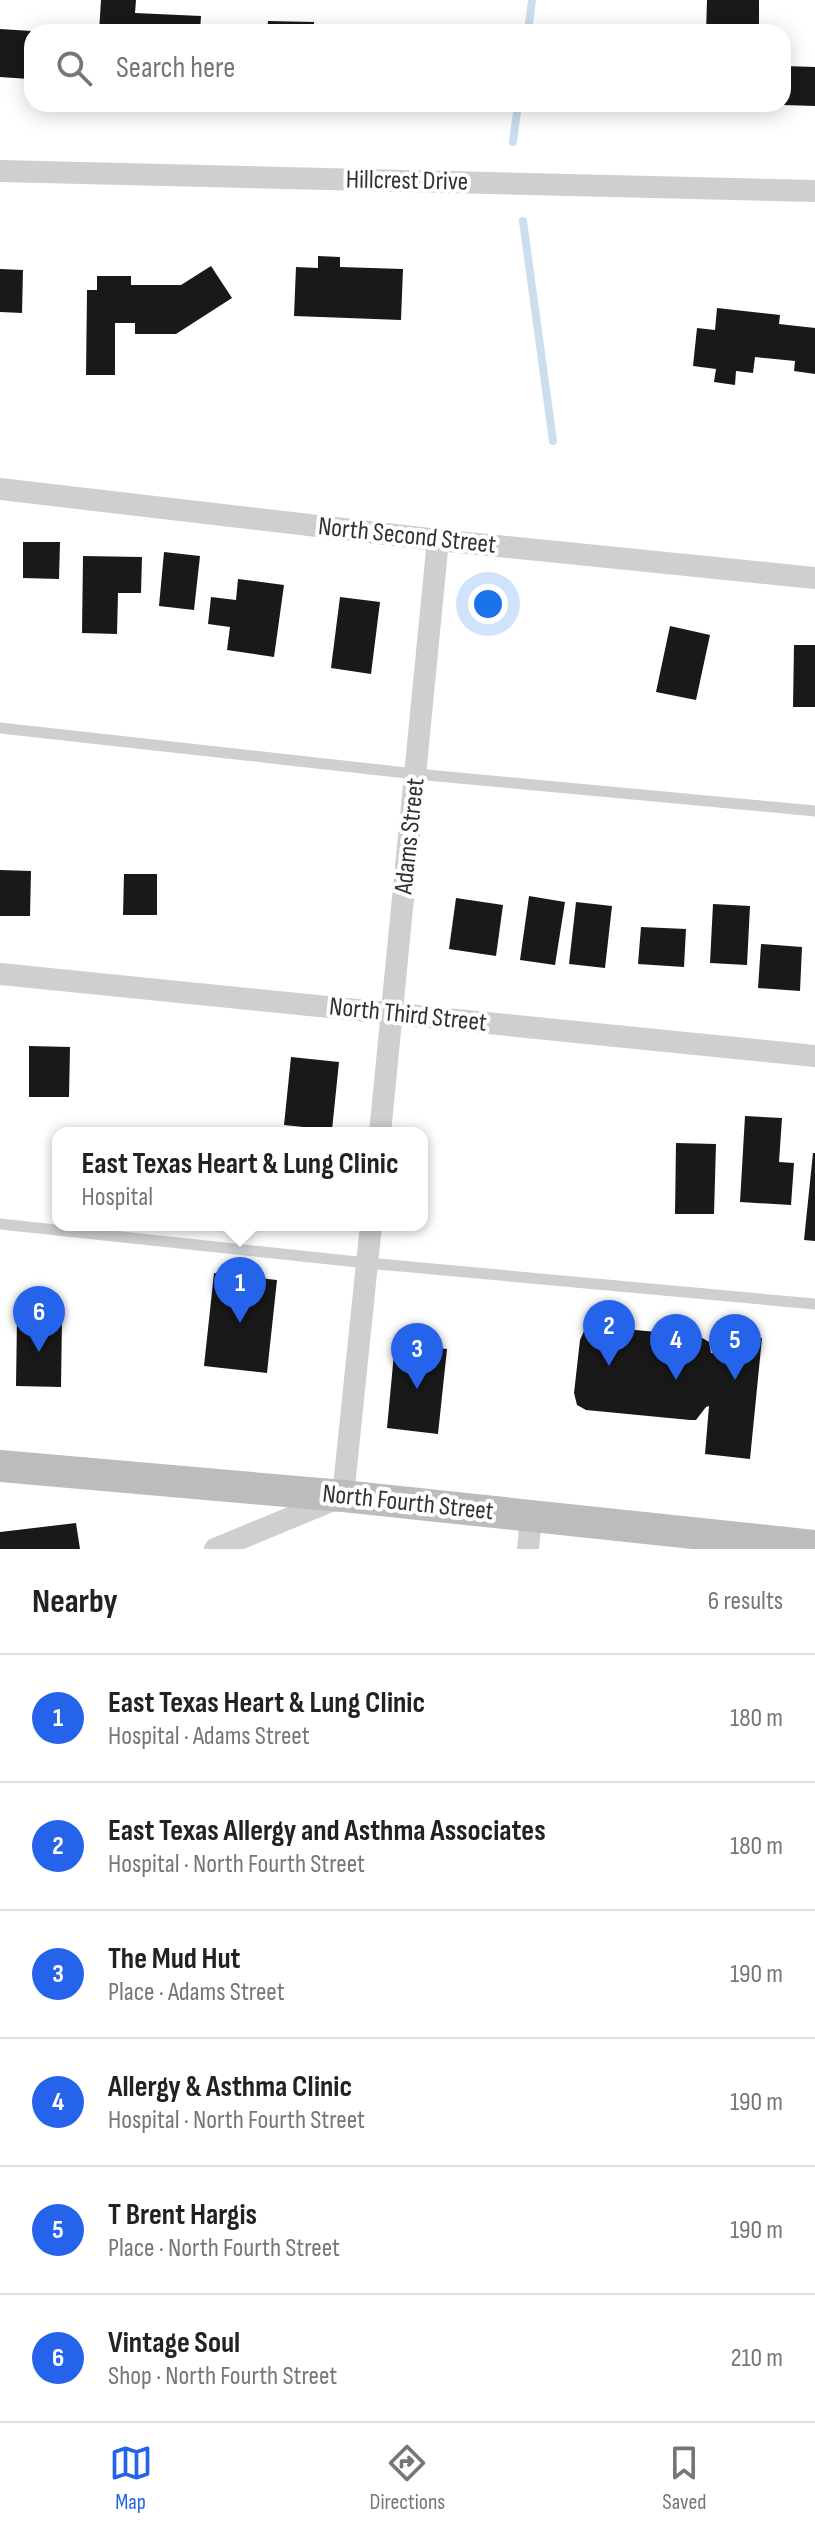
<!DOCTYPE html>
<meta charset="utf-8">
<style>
:root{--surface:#fff;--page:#f6f6f6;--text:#222;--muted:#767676;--line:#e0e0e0;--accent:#2563eb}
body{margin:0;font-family:"Sofia Sans Condensed",sans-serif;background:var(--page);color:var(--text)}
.you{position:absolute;left:488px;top:604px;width:28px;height:28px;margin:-20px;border:6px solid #fff;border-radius:50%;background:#1a73e8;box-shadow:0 0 0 12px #1a73e833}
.badge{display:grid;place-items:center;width:52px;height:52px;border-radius:50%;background:var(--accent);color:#fff;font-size:26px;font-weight:700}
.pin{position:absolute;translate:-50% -66px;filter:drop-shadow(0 2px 4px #0008)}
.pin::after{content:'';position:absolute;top:42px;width:28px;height:24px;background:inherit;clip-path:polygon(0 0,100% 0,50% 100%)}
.popup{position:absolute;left:52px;top:1127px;width:376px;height:104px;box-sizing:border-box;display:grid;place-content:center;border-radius:16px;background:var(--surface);filter:drop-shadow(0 2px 6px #0005);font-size:26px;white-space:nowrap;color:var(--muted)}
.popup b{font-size:30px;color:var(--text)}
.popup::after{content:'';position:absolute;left:50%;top:100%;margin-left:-16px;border:16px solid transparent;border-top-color:var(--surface)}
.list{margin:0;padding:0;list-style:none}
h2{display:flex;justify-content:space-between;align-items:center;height:104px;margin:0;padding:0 32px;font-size:34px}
h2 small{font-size:26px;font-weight:400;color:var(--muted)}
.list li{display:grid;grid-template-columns:52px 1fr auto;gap:24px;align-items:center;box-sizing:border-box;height:128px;padding:0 32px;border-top:2px solid var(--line)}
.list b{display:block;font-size:30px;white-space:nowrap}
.list p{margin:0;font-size:26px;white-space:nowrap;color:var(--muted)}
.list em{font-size:26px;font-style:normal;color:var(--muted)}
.icon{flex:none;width:44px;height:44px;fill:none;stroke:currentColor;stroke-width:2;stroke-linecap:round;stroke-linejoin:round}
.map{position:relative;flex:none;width:815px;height:1549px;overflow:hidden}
.search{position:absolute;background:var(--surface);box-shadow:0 4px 20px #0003;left:24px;right:24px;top:24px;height:88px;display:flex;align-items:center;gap:20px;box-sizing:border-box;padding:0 28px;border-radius:24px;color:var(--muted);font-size:30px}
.sheet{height:872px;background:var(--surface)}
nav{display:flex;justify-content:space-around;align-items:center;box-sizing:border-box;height:112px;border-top:2px solid var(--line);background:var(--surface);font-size:22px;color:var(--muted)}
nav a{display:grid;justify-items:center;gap:4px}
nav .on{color:var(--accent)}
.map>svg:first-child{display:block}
</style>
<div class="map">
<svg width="815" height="1549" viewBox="0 0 815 1549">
<rect width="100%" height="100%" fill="#fff"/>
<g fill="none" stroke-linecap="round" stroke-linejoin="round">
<g stroke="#cde" stroke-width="8">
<path d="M528 32 532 0"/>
<path d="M513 142 518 104"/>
<path d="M523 221 553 441"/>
</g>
</g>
<g fill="#191919">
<path d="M101 0H136L135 13 201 16 200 32H99Z"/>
<path d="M707 0H759V32H706Z"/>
<path d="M268 21 314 22V32H267Z"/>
<path d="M0 29 32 31 29 79 0 77Z"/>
<path d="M783 66 815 67V106L783 105Z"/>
<path d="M318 256 340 257V267L403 269 401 320 294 316 296 267 318 268Z"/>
<path d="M211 266 232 298 176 334H135V323H115V375H86L87 290H97V276H131V285H181Z"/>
<path d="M0 269 23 270 22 313 0 312Z"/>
<path d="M717 308 780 315 779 324 815 328V374L794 371 795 361 755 357 753 373 736 371 735 385 714 382 716 369 693 366 697 328 715 330Z"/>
<path d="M23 542H60L59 579 23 578Z"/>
<path d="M164 552 200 556 194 610 159 606Z"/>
<path d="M83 556 142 557 141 593H118L117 634 82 633Z"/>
<path d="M238 579 284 585 274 657 227 650 230 627 208 624 211 597 236 600Z"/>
<path d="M340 597 380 602 371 674 331 668Z"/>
<path d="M670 626 710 635 696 700 656 692Z"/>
<path d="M794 645H815V707H793Z"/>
<path d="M0 870 31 871 30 916H0Z"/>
<path d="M124 874H157V915H123Z"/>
<path d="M529 896 565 902 555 965 520 960Z"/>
<path d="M456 898 503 905 496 956 449 949Z"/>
<path d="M576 902 612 906 605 968 569 964Z"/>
<path d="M713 904 750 906 747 965 710 963Z"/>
<path d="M641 927 686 929 684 967 638 964Z"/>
<path d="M761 944 802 947 800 991 758 988Z"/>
<path d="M29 1046 70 1047 69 1097H29Z"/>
<path d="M291 1057 339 1062 332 1130 284 1125Z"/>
<path d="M745 1116 782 1118 779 1162 794 1163 791 1205 740 1202Z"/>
<path d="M676 1143 716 1144 714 1214H675Z"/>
<path d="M813 1153H815V1241L804 1240Z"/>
<path d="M214 1273 277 1280 267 1373 204 1366Z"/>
<path d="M17 1317 62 1318 61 1387 16 1386Z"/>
<path d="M593 1326 699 1336 709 1342 711 1353H714L717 1334 762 1338 750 1459 705 1454 709 1406 706 1407 696 1420H690L586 1410 577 1405 574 1393 580 1340 584 1331Z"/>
<path d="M395 1343 447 1349 438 1434 387 1428Z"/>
<path d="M76 1523 80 1549H0V1532Z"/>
</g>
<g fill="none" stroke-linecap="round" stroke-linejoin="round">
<g stroke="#cfcfcf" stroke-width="11">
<path d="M0 728 416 774 815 811"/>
<path d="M0 1224 367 1263 815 1304"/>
</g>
<g stroke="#cfcfcf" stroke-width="22">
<path d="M0 171 815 191"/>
<path d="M0 489 438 540 815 578"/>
<path d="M0 974 815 1056"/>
<path d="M380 1133 438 540"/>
<path d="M215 1549 343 1496 371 1225"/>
<path d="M528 1549 531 1516"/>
</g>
<path stroke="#bcbcbc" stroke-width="32" d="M0 1466 343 1496 815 1546"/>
</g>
<g text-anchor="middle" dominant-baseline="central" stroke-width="8" stroke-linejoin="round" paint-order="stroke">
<g font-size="26" fill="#323232" stroke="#fff">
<text transform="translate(407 181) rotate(1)">Hillcrest Drive</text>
<text transform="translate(407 536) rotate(6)">North Second Street</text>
<text transform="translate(410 836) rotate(-84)">Adams Street</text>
<text transform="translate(408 1015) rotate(6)">North Third Street</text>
<text transform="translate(408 1503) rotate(6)">North Fourth Street</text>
</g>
</g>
</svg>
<div class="you"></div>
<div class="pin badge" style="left:240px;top:1323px">1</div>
<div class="popup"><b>East Texas Heart &amp; Lung Clinic</b>Hospital</div>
<div class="pin badge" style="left:609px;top:1366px">2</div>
<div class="pin badge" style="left:417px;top:1389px">3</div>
<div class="pin badge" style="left:676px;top:1380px">4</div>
<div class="pin badge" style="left:735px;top:1380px">5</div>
<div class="pin badge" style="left:39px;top:1352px">6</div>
<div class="search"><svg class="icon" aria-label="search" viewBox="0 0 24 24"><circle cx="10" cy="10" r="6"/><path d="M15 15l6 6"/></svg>Search here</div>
</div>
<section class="sheet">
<h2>Nearby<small>6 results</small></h2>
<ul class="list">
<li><span class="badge">1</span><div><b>East Texas Heart &amp; Lung Clinic</b><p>Hospital · Adams Street</p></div><em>180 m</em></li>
<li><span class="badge">2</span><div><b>East Texas Allergy and Asthma Associates</b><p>Hospital · North Fourth Street</p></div><em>180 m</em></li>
<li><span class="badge">3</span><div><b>The Mud Hut</b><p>Place · Adams Street</p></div><em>190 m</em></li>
<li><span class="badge">4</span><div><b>Allergy &amp; Asthma Clinic</b><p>Hospital · North Fourth Street</p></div><em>190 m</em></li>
<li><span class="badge">5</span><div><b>T Brent Hargis</b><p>Place · North Fourth Street</p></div><em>190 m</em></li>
<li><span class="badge">6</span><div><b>Vintage Soul</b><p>Shop · North Fourth Street</p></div><em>210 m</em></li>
</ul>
</section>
<nav>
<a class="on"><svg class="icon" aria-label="map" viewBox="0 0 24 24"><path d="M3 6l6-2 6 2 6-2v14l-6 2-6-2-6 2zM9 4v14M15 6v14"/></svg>Map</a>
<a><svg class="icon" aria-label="directions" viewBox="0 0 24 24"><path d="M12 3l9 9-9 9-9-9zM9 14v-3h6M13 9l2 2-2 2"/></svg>Directions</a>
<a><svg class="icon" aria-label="saved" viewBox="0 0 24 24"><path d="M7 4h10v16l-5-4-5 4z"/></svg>Saved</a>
</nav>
